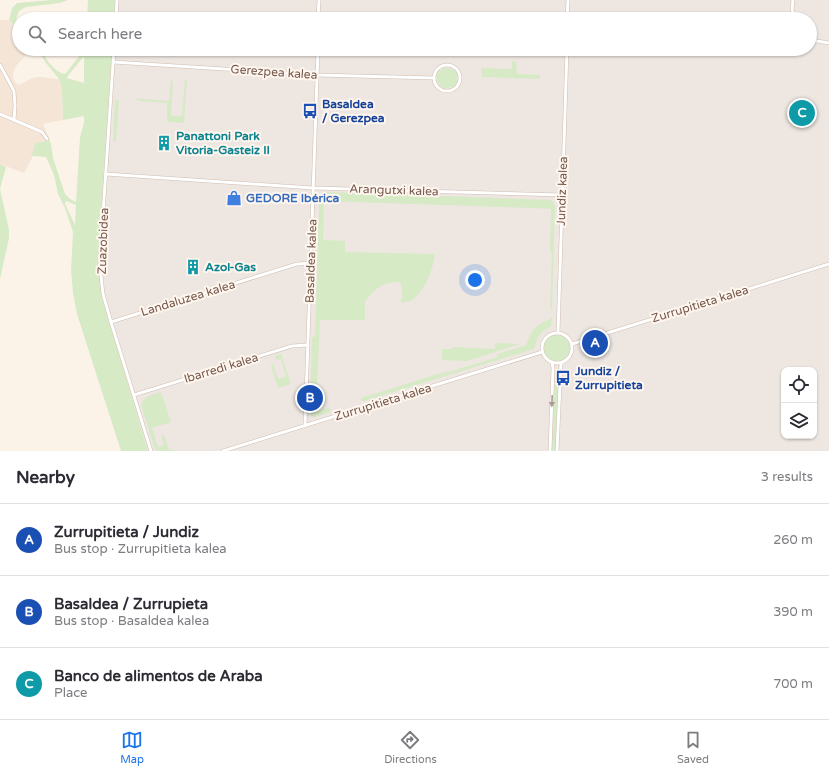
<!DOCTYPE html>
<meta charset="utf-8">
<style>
:root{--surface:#fff;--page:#f7f7f7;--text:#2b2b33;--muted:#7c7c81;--line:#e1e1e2;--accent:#1a73e8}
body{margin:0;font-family:"Varela Round",sans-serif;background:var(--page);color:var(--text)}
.controls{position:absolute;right:12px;bottom:12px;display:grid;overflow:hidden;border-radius:8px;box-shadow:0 1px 3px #0004}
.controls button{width:36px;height:36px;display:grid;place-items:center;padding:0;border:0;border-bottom:1px solid var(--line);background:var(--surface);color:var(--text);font:20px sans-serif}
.you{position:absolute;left:475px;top:280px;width:14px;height:14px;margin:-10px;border:3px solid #fff;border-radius:50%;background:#1a73e8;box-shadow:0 0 0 6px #1a73e833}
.badge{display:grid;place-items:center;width:26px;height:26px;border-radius:50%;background:var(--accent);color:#fff;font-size:13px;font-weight:700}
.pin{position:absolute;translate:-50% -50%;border:2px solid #fff;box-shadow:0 1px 4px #0006}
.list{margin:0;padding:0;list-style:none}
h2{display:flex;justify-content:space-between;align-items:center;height:52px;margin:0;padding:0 16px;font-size:17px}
h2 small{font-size:13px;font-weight:400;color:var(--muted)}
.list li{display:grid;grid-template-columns:26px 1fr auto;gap:12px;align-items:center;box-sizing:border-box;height:72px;padding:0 16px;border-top:1px solid var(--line)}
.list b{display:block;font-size:15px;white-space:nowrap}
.list p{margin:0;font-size:13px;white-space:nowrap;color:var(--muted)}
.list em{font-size:13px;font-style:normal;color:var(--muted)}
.icon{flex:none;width:22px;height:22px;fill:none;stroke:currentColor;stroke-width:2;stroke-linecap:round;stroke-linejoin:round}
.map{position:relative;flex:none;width:829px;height:451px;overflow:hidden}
.search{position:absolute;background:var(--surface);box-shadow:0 1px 3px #0004;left:12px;right:12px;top:12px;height:44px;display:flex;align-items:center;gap:10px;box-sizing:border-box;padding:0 14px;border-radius:22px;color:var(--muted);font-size:15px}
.sheet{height:268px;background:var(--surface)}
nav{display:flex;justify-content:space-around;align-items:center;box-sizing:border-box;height:56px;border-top:1px solid var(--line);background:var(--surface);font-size:11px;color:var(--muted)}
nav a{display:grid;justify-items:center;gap:2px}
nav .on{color:var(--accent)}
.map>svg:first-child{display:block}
</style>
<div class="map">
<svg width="829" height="451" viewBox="0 0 829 451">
<rect width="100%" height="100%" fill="#fcf3e8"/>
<path fill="#f4e5d7" d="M0 20H9L19 30V49H26V55L16 66 13 73V77L15 82 19 85 32 78 39 77 58 79 61 82 63 120 43 124 48 136 44 142 32 155 33 156 24 173 0 164Z"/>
<path fill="#ede6e1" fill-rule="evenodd" d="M115 0H829V451H148L107 317 101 290 99 274 98 257 112 49H810V19H114ZM784 370H814V436H784Z"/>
<g fill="#d7eac6" fill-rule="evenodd">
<path d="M52 0H68L60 3 26 7 19 11 14 25 9 20 12 8 17 3Z"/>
<path d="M88 0H115L114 19H87Z"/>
<path d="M39 49H44C44 51 44 54 45 56 48 63 57 73 65 74L85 49H112L98 257 101 290 103 301 148 451H121L77 314 73 293 71 270 73 232 65 208 58 194 54 175 46 157 33 156 32 155 35 143 44 142 48 136 51 144 53 158 65 194 70 199 76 202 80 137 84 123V116L63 120C63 113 62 85 60 81 53 69 44 65 39 49ZM84 56V83L67 78V77ZM66 201 76 205 75 225 65 204Z"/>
<path d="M512 61 516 62 517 74 540 75V79L482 77 481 68 512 69Z"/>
<path d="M444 68C457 68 461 74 455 86 444 90 439 88 436 77L439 71Z"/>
<path d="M185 79H187L184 123 168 122 167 120V103L140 101 134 98 169 101 171 81H173L171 116H182Z"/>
<path d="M115 100H119L116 142H113Z"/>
<path d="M0 164 6 167 0 189 9 230V238L0 279Z"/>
<path d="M327 192 551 200 554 203 555 206 552 308 550 310 552 253 550 252 551 209 533 208 324 201 323 240 345 241V252L435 254C433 269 425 293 410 301 408 302 404 302 401 303 401 301 402 299 402 297 403 293 401 286 400 282 381 282 377 288 365 301V320H320L316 407 320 410 328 408 331 410 330 412 315 417 312 416 310 413H312V407H314V403L310 402 312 338 315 336 319 204 321 196Z"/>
<path d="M552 317 551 326C540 333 538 336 534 349L364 401H361V398L441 373 452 371 498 357 497 354 524 346C528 343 528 341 529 337 533 327 541 323 550 319V318Z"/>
<circle cx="557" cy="348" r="13"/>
<path d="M495 343 520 344 467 361H463L445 360H443L442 359V349H452V347L495 349Z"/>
<path d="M281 354 291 384 278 388 271 365 273 364 278 379 286 377 281 359 276 360 275 356Z"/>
<path d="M555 370H558L556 451H552Z"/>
<path d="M161 392 171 422 152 428 158 447 164 445 161 436 164 435 169 450 173 449 174 451H158L155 449 142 408C141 396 152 395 161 392Z"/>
</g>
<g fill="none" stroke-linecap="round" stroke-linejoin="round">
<defs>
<g id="minor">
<path d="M793 0 792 9 794 19"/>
<path d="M116 19 117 0"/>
<path d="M318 19 319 0"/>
<path d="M567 19 568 0"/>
<path d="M810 38 817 41 829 43"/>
<path d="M114 49 100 259 101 276 103 294 111 322 151 451"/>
<path d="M113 62 317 75 434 78"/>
<path d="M0 65 14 91 15 106 14 120"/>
<circle cx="447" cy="78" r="13"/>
<path d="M0 114 42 132 47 139"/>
<path d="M106 174 313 188 562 195"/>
<path d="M111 322 297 264 311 263"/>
<path d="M558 333 567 49"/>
<circle cx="557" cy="348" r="15"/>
<path d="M572 344 829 264"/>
<path d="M134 395 292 346 308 345"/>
<path d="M305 426 318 49"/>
<path d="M223 451 542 352"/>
<path d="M550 451 553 368 552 362"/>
<path d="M557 451 561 363"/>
</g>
</defs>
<use href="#minor" stroke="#d0bdb0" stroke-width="4"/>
<use href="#minor" stroke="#fff" stroke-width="3"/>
</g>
<defs><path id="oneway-solid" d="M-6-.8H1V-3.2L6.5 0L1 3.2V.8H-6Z"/></defs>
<use fill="#ad9b94" href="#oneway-solid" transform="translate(552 401) rotate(92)"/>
<defs>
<symbol id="bus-bare" viewBox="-9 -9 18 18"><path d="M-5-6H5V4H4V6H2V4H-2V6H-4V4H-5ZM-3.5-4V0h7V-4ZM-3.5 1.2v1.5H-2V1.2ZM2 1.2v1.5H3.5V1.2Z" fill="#1a4fb4" stroke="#fff7ef" stroke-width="2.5" paint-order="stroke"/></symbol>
<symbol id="building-bare" viewBox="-9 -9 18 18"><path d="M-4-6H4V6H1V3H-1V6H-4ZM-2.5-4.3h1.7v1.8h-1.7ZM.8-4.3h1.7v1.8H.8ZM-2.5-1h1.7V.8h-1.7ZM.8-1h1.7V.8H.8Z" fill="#0f9aa8" stroke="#fff7ef" stroke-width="2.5" paint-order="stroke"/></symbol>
<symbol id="shop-bare" viewBox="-9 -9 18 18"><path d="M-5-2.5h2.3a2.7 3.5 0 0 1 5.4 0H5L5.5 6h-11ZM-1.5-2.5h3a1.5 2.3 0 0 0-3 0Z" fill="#3f7fe0" stroke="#fff7ef" stroke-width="2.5" paint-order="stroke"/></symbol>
</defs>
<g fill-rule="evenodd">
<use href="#bus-bare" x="299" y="100" width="22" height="22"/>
<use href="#building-bare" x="153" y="132" width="22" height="22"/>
<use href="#shop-bare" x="223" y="187" width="22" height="22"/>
<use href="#building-bare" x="182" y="256" width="22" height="22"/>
<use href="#bus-bare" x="552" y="367" width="22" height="22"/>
</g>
<g text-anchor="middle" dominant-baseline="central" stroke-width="4" stroke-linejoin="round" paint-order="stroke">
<g font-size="12" fill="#76594c" stroke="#fff7ef">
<text transform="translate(274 72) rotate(4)">Gerezpea kalea</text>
<text transform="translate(394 190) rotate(2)">Arangutxi kalea</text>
<text transform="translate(562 191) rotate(-88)">Jundiz kalea</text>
<text transform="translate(103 241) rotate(-88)">Zuazobidea</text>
<text transform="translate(311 261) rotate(-88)">Basaldea kalea</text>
<text transform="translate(188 298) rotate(-17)">Landaluzea kalea</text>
<text transform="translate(700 304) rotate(-17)">Zurrupitieta kalea</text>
<text transform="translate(221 368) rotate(-17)">Ibarredi kalea</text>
<text transform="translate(383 402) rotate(-17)">Zurrupitieta kalea</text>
</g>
<g font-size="12" font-weight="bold" fill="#164399" stroke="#fff7ef" text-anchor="start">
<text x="322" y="104">Basaldea<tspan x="322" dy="14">/ Gerezpea</tspan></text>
<text x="575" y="371">Jundiz /<tspan x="575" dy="14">Zurrupitieta</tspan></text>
</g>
<g font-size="12" font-weight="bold" fill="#0d838f" stroke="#fff7ef" text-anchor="start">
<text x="176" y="136">Panattoni Park<tspan x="176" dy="14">Vitoria-Gasteiz II</tspan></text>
<text x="205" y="267">Azol-Gas</text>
</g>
<g font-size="12" font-weight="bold" fill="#366cbe" stroke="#fff7ef" text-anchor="start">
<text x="246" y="198">GEDORE Ibérica</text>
</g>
</g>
</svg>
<div class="controls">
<button><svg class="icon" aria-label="locate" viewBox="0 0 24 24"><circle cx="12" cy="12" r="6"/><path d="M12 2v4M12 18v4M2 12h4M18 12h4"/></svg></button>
<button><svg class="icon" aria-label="layers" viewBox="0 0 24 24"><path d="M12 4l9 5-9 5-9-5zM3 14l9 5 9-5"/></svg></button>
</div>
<div class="you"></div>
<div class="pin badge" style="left:595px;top:343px;background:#1a4fb4">A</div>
<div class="pin badge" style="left:310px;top:398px;background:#1a4fb4">B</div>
<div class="pin badge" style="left:802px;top:113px;background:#0f9aa8">C</div>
<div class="search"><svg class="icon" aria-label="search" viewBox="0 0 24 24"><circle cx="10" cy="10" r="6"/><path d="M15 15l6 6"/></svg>Search here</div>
</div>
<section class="sheet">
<h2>Nearby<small>3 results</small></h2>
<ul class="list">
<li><span class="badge" style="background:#1a4fb4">A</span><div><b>Zurrupitieta / Jundiz</b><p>Bus stop · Zurrupitieta kalea</p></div><em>260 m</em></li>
<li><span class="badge" style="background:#1a4fb4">B</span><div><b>Basaldea / Zurrupieta</b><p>Bus stop · Basaldea kalea</p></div><em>390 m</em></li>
<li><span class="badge" style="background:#0f9aa8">C</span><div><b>Banco de alimentos de Araba</b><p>Place</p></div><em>700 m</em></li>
</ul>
</section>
<nav>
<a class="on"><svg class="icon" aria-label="map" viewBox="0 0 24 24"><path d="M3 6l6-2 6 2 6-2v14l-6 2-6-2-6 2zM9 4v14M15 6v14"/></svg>Map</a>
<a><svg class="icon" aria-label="directions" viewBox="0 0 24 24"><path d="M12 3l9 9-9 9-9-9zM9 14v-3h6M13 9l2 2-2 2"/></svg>Directions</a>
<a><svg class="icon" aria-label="saved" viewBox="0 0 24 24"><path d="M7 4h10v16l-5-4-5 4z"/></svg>Saved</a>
</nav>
